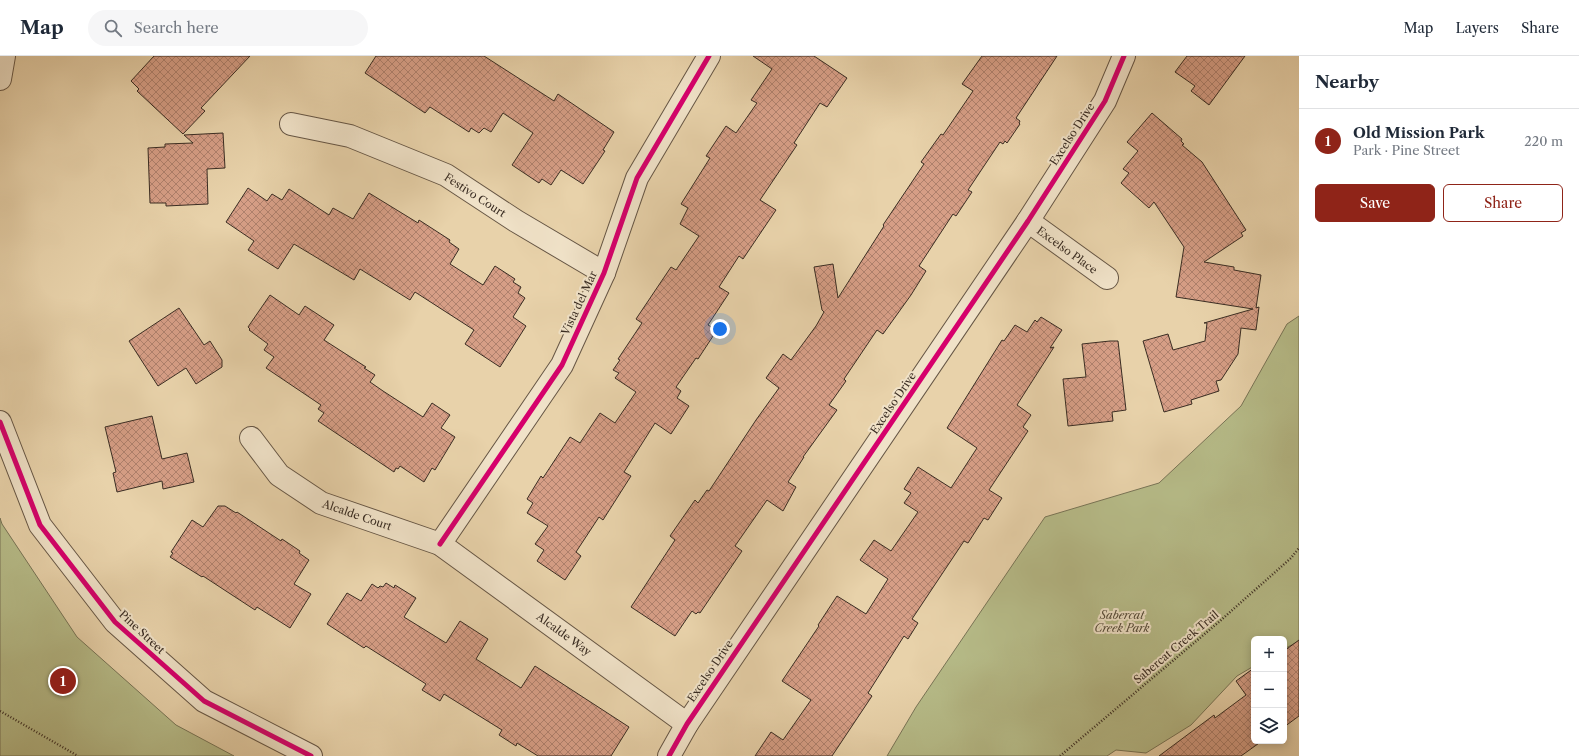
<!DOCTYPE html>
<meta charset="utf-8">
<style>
:root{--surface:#fff;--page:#f6f6f7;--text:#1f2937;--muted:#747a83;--line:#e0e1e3;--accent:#8f2418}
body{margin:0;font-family:"Libre Caslon Text",serif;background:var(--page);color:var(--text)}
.controls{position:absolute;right:12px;bottom:12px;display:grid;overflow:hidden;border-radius:6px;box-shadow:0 2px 10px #0003}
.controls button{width:36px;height:36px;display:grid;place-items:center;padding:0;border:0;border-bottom:1px solid var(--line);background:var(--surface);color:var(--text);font:20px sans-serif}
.you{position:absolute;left:720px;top:273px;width:14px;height:14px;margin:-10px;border:3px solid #fff;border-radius:50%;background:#1a73e8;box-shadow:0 0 0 6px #1a73e833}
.badge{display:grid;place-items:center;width:26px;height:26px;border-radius:50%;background:var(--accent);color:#fff;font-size:13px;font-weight:700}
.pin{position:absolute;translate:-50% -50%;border:2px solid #fff;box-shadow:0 1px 4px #0006}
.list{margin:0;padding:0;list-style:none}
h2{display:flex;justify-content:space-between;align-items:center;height:52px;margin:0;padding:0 16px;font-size:17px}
h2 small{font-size:13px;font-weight:400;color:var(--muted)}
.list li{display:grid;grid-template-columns:26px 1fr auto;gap:12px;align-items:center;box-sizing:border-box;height:64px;padding:0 16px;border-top:1px solid var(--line)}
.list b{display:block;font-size:15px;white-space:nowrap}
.list p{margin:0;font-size:13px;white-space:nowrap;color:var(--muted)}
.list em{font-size:13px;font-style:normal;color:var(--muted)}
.actions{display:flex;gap:8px;padding:12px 16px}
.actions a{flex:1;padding:9px 0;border:1px solid var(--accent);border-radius:6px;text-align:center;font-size:14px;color:var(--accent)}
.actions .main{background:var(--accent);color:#fff}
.icon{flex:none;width:22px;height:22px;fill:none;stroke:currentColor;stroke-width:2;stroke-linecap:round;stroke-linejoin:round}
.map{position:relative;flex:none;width:1299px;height:700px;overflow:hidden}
header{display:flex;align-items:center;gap:24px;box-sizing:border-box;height:56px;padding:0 20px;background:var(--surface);border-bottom:1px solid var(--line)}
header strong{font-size:19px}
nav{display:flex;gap:22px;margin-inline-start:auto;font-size:14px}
.search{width:280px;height:36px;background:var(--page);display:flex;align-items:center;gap:10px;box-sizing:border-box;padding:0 14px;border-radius:22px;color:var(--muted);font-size:15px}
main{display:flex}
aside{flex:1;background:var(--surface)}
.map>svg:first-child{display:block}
</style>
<header>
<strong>Map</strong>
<div class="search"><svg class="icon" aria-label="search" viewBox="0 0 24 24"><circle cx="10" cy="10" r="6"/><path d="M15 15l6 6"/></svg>Search here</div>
<nav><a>Map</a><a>Layers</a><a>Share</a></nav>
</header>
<main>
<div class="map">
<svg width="1299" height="700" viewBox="0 0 1299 700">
<defs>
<pattern id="building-cross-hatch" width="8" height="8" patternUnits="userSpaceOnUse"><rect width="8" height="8" fill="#d69e86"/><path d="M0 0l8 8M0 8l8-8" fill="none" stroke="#af816d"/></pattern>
</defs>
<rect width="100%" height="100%" fill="#e8d2aa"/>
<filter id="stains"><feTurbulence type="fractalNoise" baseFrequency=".005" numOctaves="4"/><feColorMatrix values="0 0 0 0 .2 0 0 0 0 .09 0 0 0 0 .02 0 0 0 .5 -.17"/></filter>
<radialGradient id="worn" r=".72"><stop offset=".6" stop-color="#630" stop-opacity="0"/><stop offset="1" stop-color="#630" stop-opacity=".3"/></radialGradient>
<g fill="#b6bb88" stroke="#787456">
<path d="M1299 260V585L1284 593V583H1254V610L1237 620 1191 669 1146 697 1116 694 1107 700H887L916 651 1045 461 1159 427 1241 350 1287 268Z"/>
<path d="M0 462 2 468 77 581 176 669 234 700H0Z"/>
</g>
<g fill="url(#building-cross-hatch)" stroke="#3a2d23">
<path d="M154 0H250L201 52 205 55 183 78 137 35 139 33 131 25Z"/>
<path d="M376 0H484L554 45 558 38 614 76 603 94 605 95 583 128 561 114 551 129 542 123 539 127 512 109 533 77 503 57 491 76 484 72 479 77 471 72 469 76 430 51 425 57 365 17Z"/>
<path d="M753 0H814L847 22 827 51 820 47 794 87 797 89 760 144 776 154 743 203 739 200 719 231 729 237 708 269 717 274 698 303 696 302 676 331 681 335 677 342 689 350 671 378 655 367 624 416 631 420 603 464 599 461 576 496 581 500 565 524 537 505 544 494 535 488 548 470 527 457 533 447 527 443 541 420 543 422 570 381 580 387 600 357 615 367 636 336 615 322 619 317 613 314 620 304 618 303 642 267 636 263 671 211 676 214 699 180 680 168 688 152 681 148 710 102 706 100 726 70 736 77 757 47 751 44 772 13Z"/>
<path d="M982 0H1057L1016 62 1020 65 1019 67 1020 68 1007 87 1005 85 1003 88 1000 86 968 134 972 136 956 160 953 158 919 210 926 215 911 239 883 278 877 274 844 323 846 325 829 349 837 354 803 401H804L788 426 796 431 783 455 767 444 735 490 742 495 700 557 698 556 696 558 692 555 675 580 631 551 675 484 670 480 695 444 698 447 707 434 709 435 756 364 779 332 766 322 783 298 791 304 816 270 824 256 822 254 814 211 833 208 838 242 884 170 883 169 924 108 921 106 941 78 943 79 973 35 962 28Z"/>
<path d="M1187 0H1245L1209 49 1191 35 1195 30 1175 16Z"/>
<path d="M1152 57 1182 83 1181 85 1184 88 1182 89 1202 106 1246 174 1241 177 1243 180 1204 206 1234 211V214L1261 219 1256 252 1259 251 1256 274 1241 272 1238 298 1221 324 1216 325 1219 335 1191 344 1192 348 1164 356 1143 285 1168 278 1173 294 1205 285 1207 267H1204L1253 253 1176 241 1184 191 1154 146 1149 152 1121 127 1129 117 1123 113 1138 95 1127 86Z"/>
<path d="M223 77 225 112 207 113 208 148 166 150V147H150L148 92 165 91V88L193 87 184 79Z"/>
<path d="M248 132 267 145 272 138 282 144 289 133 329 159 333 152 353 163 369 137 418 167 419 164 450 184 449 186 459 193 450 208 483 229 495 210 515 223 513 226 521 231 518 237 525 242 513 261 526 270 500 311 465 288 474 274 415 236 410 244 360 213 354 224 294 188 278 213 248 194 254 185 226 166Z"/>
<path d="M270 239 299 259 305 250 334 269 324 284 366 311 364 312 375 319 370 326 383 335 423 361 432 347 450 359 441 372 455 381 435 414 432 412 424 426 400 410 398 413 396 412 394 416 318 365 324 357 318 353 321 349 266 312 274 301 264 294 268 288 249 274 250 273 248 271Z"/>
<path d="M179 252 204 289 210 285 222 304V311L196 328 186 312 158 330 129 285Z"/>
<path d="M1041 261 1062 274 1050 292 1054 291 1017 349 1031 359 1023 371 1028 375 989 434 1002 442 988 464 984 462 968 487 964 485 912 563 918 567 908 583 904 580 868 637 872 640 832 700H755L771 676 783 684 811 644 782 625 819 570 818 569 837 540 866 558 888 523 860 504 874 484 891 495 918 456 904 447 911 437 904 433 918 411 951 432 977 392 947 372 1002 284 1004 285 1015 269 1027 276 1035 264 1037 266Z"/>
<path d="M1110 285H1118L1126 354 1112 356 1113 365 1068 370 1063 323 1086 321 1082 288Z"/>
<path d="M152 360 162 403 187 397 194 426 163 433 162 425 117 436 113 417 116 416 105 371Z"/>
<path d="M218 450H225L236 457 237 456 281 485 282 483 300 495 299 497 309 504 294 528 311 538 290 572 257 551 255 554 203 520 202 521 170 501 173 497 171 496 192 464 203 471Z"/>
<path d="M386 527 394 532 395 529 416 542 404 561 446 587 460 565 488 583 476 603 521 632 535 610 629 671 611 700H538L517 687 516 690 499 679 502 674 444 638 440 645 422 634 426 628 366 590 364 592 327 568 347 537 361 545 372 528 378 532 380 530 383 531Z"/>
<path d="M1299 584V660L1284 671V595Z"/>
<path d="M1254 612V685H1262L1241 700H1159L1214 659 1215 662 1246 639 1236 625Z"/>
</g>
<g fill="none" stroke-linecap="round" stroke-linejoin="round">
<defs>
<g id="minor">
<path d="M0 23 4 0"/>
<path d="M291 68 350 80 446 119 516 165 604 217"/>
<path d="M1028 165 1107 222"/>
<path d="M0 366 40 469 115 566 204 645 311 700"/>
<path d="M251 382 279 419 321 447 440 488 687 668"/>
<path d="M440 488 562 309 604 217 637 122 709 0"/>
<path d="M669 700 687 668 1028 165 1105 45 1124 0"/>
</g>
</defs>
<use href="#minor" stroke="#665645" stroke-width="24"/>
<g stroke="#3a2d23" stroke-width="2.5" stroke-dasharray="1 2" stroke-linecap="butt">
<path d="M0 655 78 700"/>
<path d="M1060 700 1220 565 1291 502 1299 492"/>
</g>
<use href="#minor" stroke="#f0e2c8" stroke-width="22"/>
<defs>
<g id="cycleway">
<path d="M0 366 40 469 115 566 204 645 311 700"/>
<path d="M440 488 562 309 604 217 637 122 709 0"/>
<path d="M669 700 687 668 1028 165 1105 45 1124 0"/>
</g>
</defs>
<use href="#cycleway" stroke="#f0e2c8" stroke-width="8"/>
<use href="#cycleway" stroke="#d6006c" stroke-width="5"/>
</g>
<g text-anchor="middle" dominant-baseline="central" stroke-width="4" stroke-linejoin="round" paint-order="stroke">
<g font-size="11" fill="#3a2d23" stroke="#f0e2c8">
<text transform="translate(1072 78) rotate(-57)">Excelso Drive</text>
<text transform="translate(475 139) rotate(33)">Festivo Court</text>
<text transform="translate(1067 194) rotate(36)">Excelso Place</text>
<text transform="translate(579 247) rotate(-65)">Vista del Mar</text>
<text transform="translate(893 347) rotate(-56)">Excelso Drive</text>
<text transform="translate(357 459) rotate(19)">Alcalde Court</text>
<text transform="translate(142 576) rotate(43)">Pine Street</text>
<text transform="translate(564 578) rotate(36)">Alcalde Way</text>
<text transform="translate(1176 591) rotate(-40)">Sabercat Creek Trail</text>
<text transform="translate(710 615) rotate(-56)">Excelso Drive</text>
</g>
<g font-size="11" font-style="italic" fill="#534937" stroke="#f0e2c8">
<text x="1122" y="559">Sabercat<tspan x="1122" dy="13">Creek Park</tspan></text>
</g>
</g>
<rect width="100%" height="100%" filter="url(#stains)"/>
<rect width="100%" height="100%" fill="url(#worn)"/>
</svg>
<div class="controls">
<button>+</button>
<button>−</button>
<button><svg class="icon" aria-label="layers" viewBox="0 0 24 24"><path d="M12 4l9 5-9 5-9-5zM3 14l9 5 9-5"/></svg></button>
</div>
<div class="you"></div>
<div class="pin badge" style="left:63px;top:625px">1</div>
</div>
<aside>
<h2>Nearby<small></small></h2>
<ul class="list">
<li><span class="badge">1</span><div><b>Old Mission Park</b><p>Park · Pine Street</p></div><em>220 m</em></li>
</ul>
<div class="actions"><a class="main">Save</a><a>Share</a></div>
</aside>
</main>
